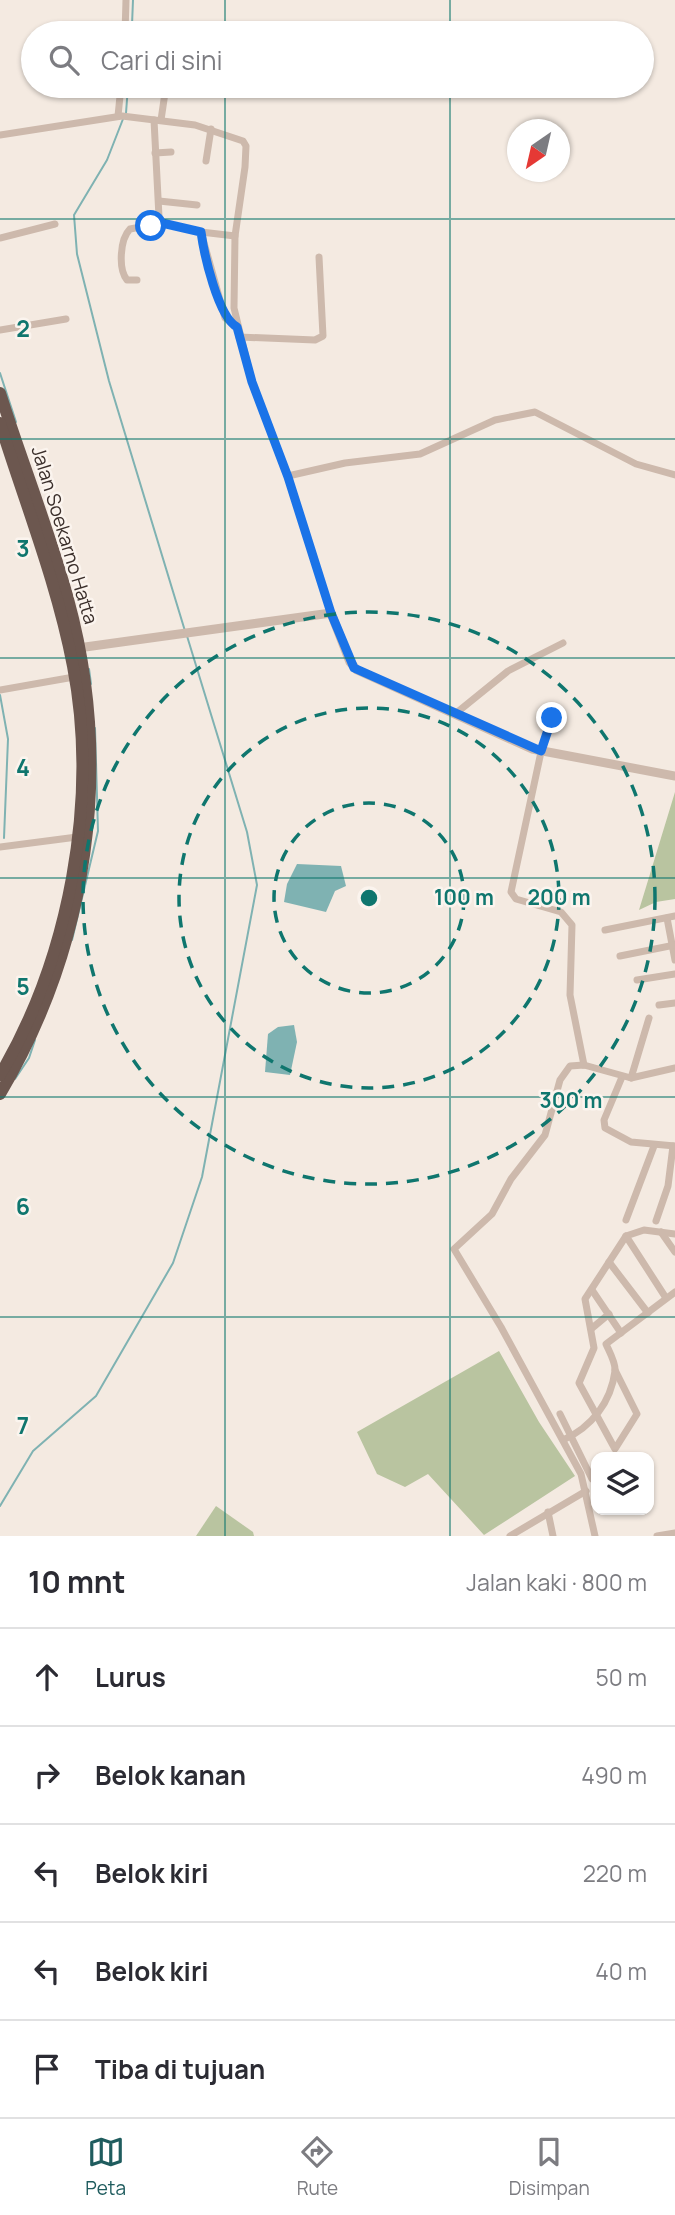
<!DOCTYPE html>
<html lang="id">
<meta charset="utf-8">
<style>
:root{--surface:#fff;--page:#f7f7f7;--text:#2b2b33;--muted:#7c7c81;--line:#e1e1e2;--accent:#1f5c5e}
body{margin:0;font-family:Manrope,sans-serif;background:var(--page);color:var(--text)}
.controls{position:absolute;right:21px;bottom:21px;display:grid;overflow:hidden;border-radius:14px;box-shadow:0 2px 5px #0004}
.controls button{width:63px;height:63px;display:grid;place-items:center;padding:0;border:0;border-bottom:2px solid var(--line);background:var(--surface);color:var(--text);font:35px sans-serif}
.compass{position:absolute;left:507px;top:119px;width:63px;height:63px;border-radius:50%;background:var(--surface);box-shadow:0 2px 5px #0004;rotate:214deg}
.stop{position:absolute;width:21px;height:21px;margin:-16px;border:5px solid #1a73e8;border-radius:50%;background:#fff}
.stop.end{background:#1a73e8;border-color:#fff;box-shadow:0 2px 7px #0008}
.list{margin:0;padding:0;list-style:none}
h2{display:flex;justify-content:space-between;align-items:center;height:91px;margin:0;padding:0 28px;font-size:30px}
h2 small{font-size:23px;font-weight:400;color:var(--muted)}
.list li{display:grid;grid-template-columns:46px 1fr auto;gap:21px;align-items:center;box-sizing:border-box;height:98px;padding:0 28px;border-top:2px solid var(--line)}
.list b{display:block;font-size:26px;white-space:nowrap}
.list em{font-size:23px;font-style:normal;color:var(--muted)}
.icon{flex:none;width:38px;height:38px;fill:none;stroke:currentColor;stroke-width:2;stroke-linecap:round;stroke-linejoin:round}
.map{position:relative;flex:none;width:675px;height:1536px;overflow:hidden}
.search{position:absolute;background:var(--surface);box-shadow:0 2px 5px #0004;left:21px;right:21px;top:21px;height:77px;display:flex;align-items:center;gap:18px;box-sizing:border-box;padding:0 24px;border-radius:38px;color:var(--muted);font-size:26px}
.sheet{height:581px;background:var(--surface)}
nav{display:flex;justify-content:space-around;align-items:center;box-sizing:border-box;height:98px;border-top:2px solid var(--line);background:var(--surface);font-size:19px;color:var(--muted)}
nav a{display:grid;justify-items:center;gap:4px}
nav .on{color:var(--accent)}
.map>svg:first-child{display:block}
</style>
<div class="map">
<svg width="675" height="1536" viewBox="0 0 675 1536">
<rect width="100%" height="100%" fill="#f4eae1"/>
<g fill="#b9c4a0">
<path d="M675 792V899L656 902 639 910Z"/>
<path d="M499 1351 539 1422 575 1476 484 1535 428 1474 405 1487 377 1474 357 1432Z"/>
<path d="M216 1506 253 1532 254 1536H196Z"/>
</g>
<g fill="#7fb2b2">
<path d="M297 864 341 866 346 886 335 891 326 912 284 902 287 884Z"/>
<path d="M294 1025 297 1042 290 1075 265 1072 268 1034 278 1027Z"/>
</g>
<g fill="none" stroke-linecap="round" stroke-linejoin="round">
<g stroke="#7fb2b2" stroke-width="2">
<path d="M132 25 133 0"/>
<path d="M126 113 128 86"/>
<path d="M123 119 107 160 74 215 77 254 109 381 185 631"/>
<path d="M0 373 16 422"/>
<path d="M89 669 91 684"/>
<path d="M0 695 8 739 4 838"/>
<path d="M72 940 98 831 95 728"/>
<path d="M15 1079 29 1058 35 1040"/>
<path d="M0 1506 33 1451 96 1396 173 1263 202 1177 257 885 247 832 187 636"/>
</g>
<g stroke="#cdb9ac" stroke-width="7">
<path d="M125 26 176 29 178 33"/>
<path d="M125 33 126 0"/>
<path d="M118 116 121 86"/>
<path d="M154 120 159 217 162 223"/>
<path d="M161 120 166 86"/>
<path d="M0 135 122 116 195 125 243 141 246 146 245 167 235 236 234 308 252 382 288 476 331 613"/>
<path d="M155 153 171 152"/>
<path d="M206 161 211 129"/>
<path d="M159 201 197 205"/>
<path d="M201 232 235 236"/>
<path d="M0 238 55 224"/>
<path d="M137 280H127C118 269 120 239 130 229L162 223 201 232 225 318 237 327"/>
<path d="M0 330 66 319"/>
<path d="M239 337 315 340 323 336 319 257"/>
<path d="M288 476 345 463 420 454 495 420 535 412 636 464 675 475"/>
<path d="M0 690 74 677"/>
<path d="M556 710 541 752 511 892 516 899 561 912 572 925 570 995 584 1065"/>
<path d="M455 714 508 671 563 643"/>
<path d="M0 847 77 837"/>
<path d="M667 918 675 960"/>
<path d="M605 930 675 916"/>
<path d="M620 956 675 945"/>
<path d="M637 980 675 974"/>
<path d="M659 1005 675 1003"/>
<path d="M622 1077 604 1120 605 1128 631 1142 675 1146"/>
<path d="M631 1078 649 1018"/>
<path d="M626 1220 654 1146"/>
<path d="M656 1221 668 1186 673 1146"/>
<path d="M661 1232 675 1252"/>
<path d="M609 1262 648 1313"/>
<path d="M592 1290 621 1333"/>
<path d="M666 1298 626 1236 644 1230 675 1234"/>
<path d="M591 1329 609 1314"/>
<path d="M615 1370 637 1414 615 1449 579 1383 594 1348 585 1299 626 1236"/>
<path d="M560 1414 592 1479"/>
<path d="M563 1440C592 1427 611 1402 615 1371 616 1363 609 1351 606 1344L675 1292"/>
<path d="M548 1512 553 1536"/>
<path d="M510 1536 586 1491"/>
<path d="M595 1536 581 1474 501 1327 454 1249 492 1214 511 1179 545 1135 560 1080 570 1066 584 1065 631 1078 675 1068"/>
<path d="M657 1536 675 1533"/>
</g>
<path stroke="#cdb9ac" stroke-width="9" d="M78 648 331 613 350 662 357 670 532 749 675 776"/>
<g stroke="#6c574f" stroke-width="12">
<path d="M0 393C22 462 49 530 68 599 114 767 88 945 0 1094"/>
<path d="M0 423C25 503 57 583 73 666 99 801 69 958 0 1075"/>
</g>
</g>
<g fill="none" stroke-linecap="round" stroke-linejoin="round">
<path stroke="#1a73e8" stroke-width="9" d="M151 226 162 223 201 232C204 254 218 317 237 327L252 382 288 477 331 613 354 668 541 751 552 718"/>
</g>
<path fill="none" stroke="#0f766e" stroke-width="2" stroke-opacity="0.55" d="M225 0V33M450 0V33M225 86V1536M450 86V1536M0 219H675M0 439H675M0 658H675M0 878H675M0 1097H675M0 1317H675"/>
<g fill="none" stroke="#0f766e" stroke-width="3.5" stroke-dasharray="12 9">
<circle cx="369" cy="898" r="95"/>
<circle cx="369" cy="898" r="190"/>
<circle cx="369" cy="898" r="286"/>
</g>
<g text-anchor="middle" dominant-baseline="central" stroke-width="5" stroke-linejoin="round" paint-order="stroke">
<g font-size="19" fill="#3b2f2b" stroke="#fbf4ee">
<text transform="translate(65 535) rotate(73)">Jalan Soekarno Hatta</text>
</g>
</g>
<g font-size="23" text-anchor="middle" font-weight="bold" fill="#0f766e" stroke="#fbf4ee" stroke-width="5" stroke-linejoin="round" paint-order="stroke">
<text x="23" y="337">2</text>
<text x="23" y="557">3</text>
<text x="23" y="776">4</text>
<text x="23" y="995">5</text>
<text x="23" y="1215">6</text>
<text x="23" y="1434">7</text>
</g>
<circle cx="369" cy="898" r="10" fill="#0f766e" stroke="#fbf4ee" stroke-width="3.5"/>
<g font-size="21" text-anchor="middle" font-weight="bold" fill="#0f766e" stroke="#fbf4ee" stroke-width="5" stroke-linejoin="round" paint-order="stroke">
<text x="464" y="905">100 m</text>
<text x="559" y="905">200 m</text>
<text x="571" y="1108">300 m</text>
</g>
</svg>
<div class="controls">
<button><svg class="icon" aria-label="layers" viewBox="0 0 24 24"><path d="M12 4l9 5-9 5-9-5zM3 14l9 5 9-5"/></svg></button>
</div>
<svg class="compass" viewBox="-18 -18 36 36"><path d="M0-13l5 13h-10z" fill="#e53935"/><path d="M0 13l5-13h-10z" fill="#7c7c81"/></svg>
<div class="stop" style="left:151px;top:226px"></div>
<div class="stop end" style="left:552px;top:718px"></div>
<div class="search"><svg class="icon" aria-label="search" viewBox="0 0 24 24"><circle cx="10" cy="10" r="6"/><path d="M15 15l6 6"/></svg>Cari di sini</div>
</div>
<section class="sheet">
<h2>10 mnt<small>Jalan kaki · 800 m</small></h2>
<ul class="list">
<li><svg class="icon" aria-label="ahead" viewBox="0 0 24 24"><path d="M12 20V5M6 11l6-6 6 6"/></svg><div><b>Lurus</b></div><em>50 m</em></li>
<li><svg class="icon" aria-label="right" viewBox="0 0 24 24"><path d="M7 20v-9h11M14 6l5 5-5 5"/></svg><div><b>Belok kanan</b></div><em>490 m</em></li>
<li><svg class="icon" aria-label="left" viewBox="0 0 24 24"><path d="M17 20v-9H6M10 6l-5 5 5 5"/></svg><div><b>Belok kiri</b></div><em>220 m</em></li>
<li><svg class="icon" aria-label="left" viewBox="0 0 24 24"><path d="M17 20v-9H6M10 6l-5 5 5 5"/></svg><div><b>Belok kiri</b></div><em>40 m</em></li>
<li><svg class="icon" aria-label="arrive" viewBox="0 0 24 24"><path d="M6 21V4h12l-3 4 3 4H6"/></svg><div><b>Tiba di tujuan</b></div></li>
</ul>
</section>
<nav>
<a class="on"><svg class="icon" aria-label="map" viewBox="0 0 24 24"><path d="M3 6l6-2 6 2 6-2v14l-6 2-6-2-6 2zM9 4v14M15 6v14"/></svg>Peta</a>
<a><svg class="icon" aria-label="directions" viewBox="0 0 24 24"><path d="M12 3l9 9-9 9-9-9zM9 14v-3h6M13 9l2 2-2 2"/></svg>Rute</a>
<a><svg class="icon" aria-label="saved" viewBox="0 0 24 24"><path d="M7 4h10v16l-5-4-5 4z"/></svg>Disimpan</a>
</nav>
